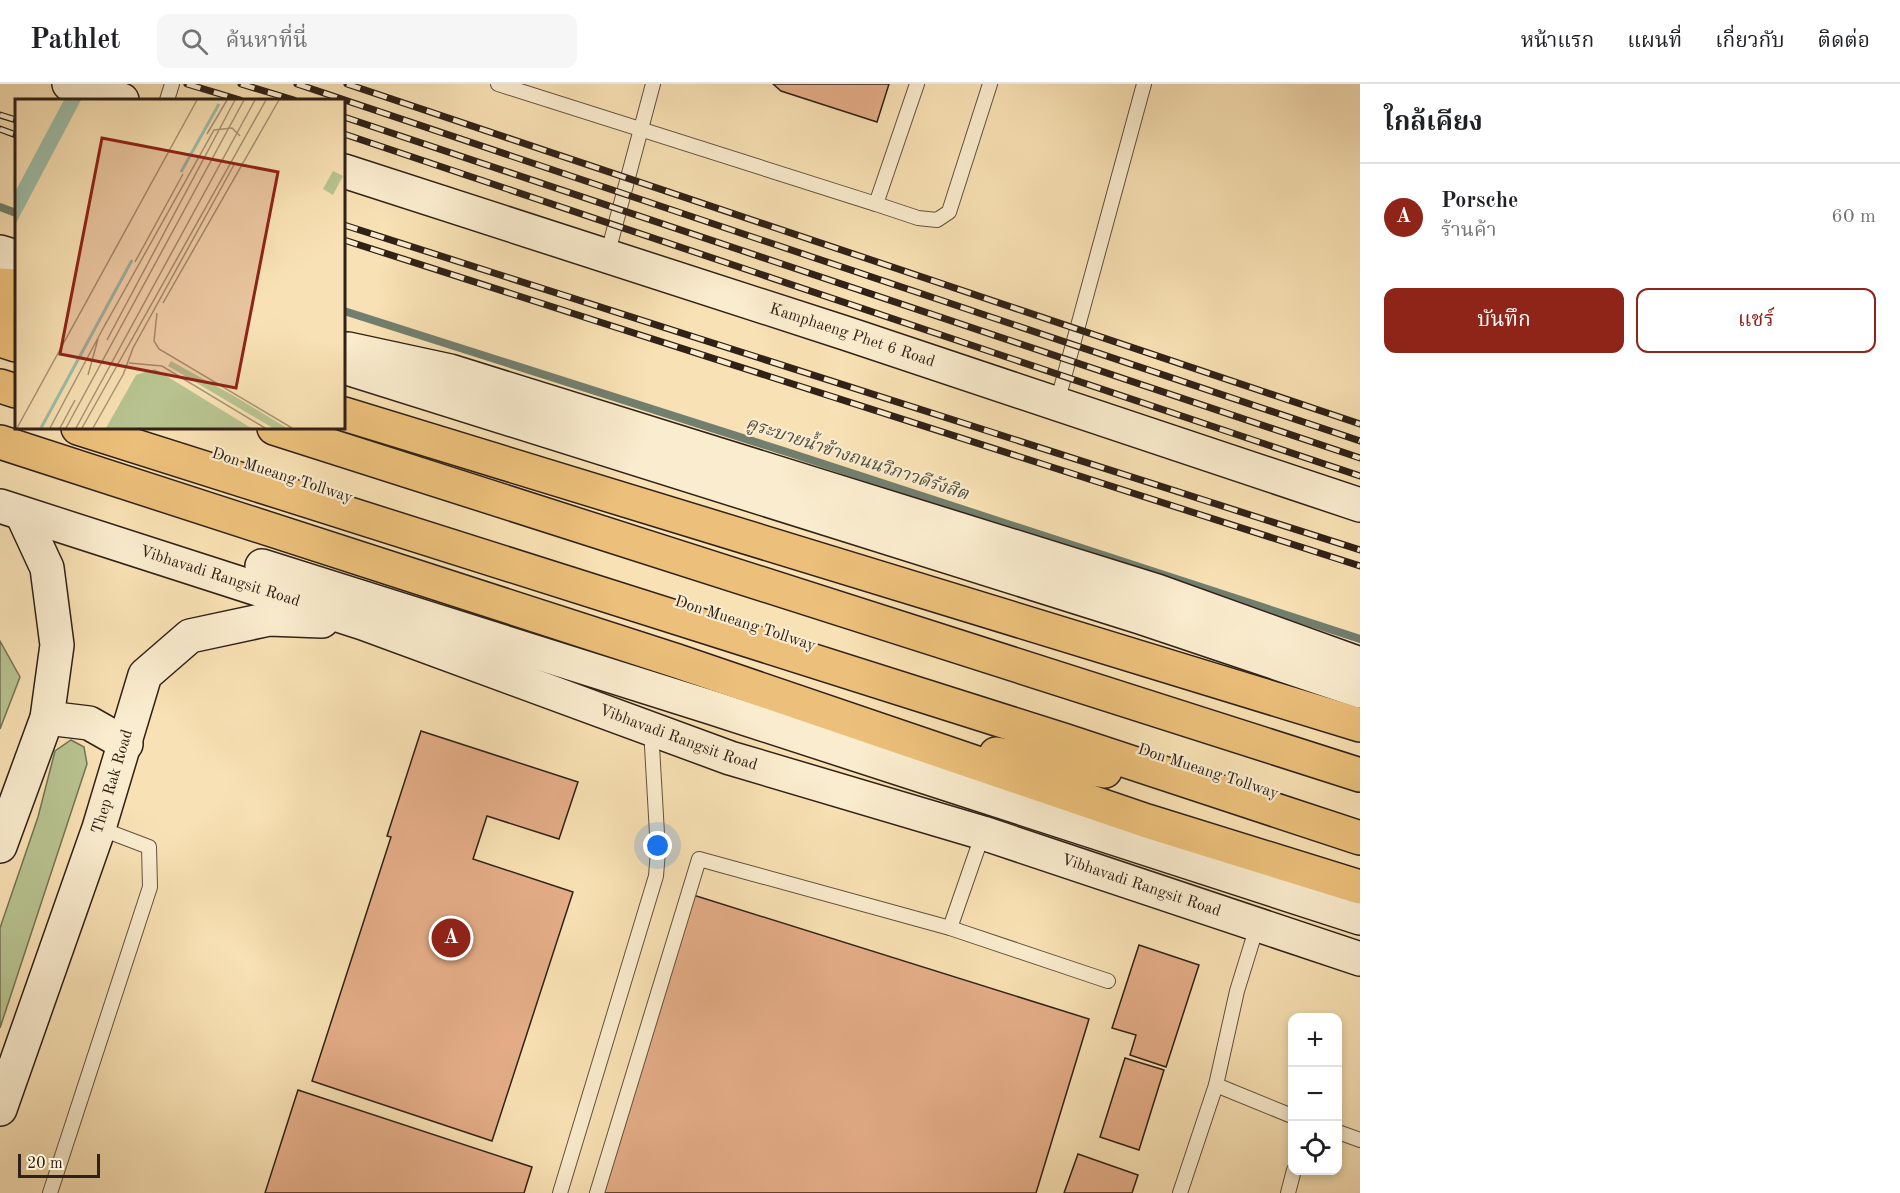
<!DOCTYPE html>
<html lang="th">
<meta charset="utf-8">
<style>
:root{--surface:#fff;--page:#f6f6f6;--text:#202124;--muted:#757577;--line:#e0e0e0;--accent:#8f2418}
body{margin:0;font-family:"Old Standard TT","Noto Serif Thai",serif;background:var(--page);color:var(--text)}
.controls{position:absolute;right:18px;bottom:18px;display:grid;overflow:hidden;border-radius:12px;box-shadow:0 3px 9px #0003}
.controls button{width:54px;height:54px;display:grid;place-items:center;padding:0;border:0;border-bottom:2px solid var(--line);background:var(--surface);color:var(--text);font:30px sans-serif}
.scale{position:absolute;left:18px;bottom:15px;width:82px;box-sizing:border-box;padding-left:6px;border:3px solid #302117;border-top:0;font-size:16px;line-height:21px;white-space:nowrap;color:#302117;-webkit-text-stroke:4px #faecce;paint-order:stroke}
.you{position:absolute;left:658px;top:762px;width:21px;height:21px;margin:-15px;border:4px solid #fff;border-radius:50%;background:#1a73e8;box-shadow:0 0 0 9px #1a73e833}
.badge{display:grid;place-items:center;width:39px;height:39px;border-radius:50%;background:var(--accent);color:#fff;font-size:20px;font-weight:700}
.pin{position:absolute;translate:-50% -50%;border:3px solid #fff;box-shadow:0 2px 6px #0006}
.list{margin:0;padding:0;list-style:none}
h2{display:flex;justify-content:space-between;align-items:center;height:78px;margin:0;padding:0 24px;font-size:26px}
h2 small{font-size:20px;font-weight:400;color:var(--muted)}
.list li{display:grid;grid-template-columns:39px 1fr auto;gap:18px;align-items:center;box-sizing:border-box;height:108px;padding:0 24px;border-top:2px solid var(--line)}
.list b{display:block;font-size:22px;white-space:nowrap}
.list p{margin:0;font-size:20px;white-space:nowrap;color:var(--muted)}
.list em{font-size:20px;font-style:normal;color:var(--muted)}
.actions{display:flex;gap:12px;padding:18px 24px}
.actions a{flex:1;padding:14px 0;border:2px solid var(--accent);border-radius:12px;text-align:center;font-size:21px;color:var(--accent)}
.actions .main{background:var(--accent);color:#fff}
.icon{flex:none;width:33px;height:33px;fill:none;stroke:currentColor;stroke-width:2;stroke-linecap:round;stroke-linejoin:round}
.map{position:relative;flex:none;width:1360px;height:1109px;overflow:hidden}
header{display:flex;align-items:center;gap:36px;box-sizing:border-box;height:84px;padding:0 30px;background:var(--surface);border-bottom:2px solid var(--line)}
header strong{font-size:28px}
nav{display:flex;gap:33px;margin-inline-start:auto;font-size:21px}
.search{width:420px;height:54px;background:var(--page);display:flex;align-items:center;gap:15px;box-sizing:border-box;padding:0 21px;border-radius:12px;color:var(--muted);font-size:22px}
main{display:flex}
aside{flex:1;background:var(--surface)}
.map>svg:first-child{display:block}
</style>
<header>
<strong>Pathlet</strong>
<div class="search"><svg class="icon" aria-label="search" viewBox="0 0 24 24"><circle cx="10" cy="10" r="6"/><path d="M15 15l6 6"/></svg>ค้นหาที่นี่</div>
<nav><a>หน้าแรก</a><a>แผนที่</a><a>เกี่ยวกับ</a><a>ติดต่อ</a></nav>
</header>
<main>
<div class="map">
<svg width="1360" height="1109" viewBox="0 0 1360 1109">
<rect width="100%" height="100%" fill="#f8e1b4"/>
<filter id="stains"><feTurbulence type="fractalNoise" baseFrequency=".00333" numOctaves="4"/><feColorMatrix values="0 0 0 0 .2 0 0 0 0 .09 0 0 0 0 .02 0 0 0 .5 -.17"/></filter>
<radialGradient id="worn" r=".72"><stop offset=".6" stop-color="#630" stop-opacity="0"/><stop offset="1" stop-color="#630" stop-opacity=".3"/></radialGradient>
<g fill="#b8c491" stroke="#747254" stroke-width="1.5">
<path d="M0 557 20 593 0 645Z"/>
<path d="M71 656 84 663 87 680 0 944V844L38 733 55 667Z"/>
</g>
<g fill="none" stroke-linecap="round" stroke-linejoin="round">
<g stroke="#727f6e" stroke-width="8">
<path d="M0 123 16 129"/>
<path d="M344 227 790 369 1360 555"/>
</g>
</g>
<g fill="#e4ad87" stroke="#302117" stroke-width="1.5">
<path d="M773 0H889L877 38 781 7Z"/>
<path d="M421 647 578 698 559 755 487 732 473 775 573 808 492 1057 312 997 391 753 387 752Z"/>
<path d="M690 810 1089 935 1036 1109H598Z"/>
<path d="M1139 861 1199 881 1166 983 1130 971 1136 951 1112 944Z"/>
<path d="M1125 974 1164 986 1139 1066 1100 1053Z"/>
<path d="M298 1006 532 1083 524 1109H265Z"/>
<path d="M1078 1070 1138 1091 1132 1109H1064Z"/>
</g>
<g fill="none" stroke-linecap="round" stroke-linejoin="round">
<defs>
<g id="lane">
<path d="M498 0 876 120"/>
<path d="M917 0 876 120 918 134 937 136 949 128 990 0"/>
<path d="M167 16 172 0"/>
<path d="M607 172 653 0"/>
<path d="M1057 319 1144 0"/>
<path d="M950 844 983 749"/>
<path d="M1216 1001 1292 1032"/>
<path d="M1338 1048 1360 1056"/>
<path d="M50 1109 150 803 149 763 99 744"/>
<path d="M560 1109 656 792 658 767 651 645"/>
<path d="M597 1109 699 775 950 844 1108 897"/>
<path d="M1180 1109 1216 1001 1237 907 1258 839"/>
<path d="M1288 1109 1294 1086"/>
</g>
<g id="secondary">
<path d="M69 0 122 16"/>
<path id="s1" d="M344 87 848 250 1360 421"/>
<path d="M0 168 16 173"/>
<path d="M348 265 450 287 1157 507 1360 580"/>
<path d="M344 283 1140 533 1360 607"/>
<path id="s2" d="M0 422 363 539 730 674 983 749 1360 875"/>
<path d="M262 482 713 624 1360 834"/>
<path d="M47 634 89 639 126 660"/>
<path d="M0 762 47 634 57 561 47 484 22 430"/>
<path id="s3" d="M0 1025 99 744 145 591 190 552 269 535 322 537"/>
</g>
<g id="highway">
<path d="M0 201 16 202"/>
<path d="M0 224 16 229"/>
<path d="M0 256 16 261"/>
<path d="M0 302 16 307"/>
<path d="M344 330 1360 641"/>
<path d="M78 344 1063 656 1360 754"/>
<path d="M274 344 1360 691"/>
<path d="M0 358 677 577 1147 737 1360 803"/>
<path d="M996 670 1105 687"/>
</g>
</defs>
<use href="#lane" stroke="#62513e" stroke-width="16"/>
<use href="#secondary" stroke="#302117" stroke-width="36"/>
<use href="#highway" stroke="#302117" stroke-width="36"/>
<use href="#lane" stroke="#faecce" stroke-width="14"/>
<use href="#secondary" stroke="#faecce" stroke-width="33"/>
<use href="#highway" stroke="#ecc07a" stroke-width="33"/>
<defs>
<g id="rail">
<path d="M187 0 240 16"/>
<path d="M241 0 294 16"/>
<path d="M297 0 1360 357"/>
<path d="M347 0 1360 340"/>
<path d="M0 31 16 36"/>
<path d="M344 33 1360 374"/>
<path d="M0 45 16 51"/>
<path d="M344 50 1360 392"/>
<path d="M344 141 1360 466"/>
<path d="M344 156 1360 482"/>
</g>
</defs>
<use href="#rail" stroke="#302117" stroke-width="7"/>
<use href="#rail" stroke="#faecce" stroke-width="4.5" stroke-dasharray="14" stroke-linecap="butt"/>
</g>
<g text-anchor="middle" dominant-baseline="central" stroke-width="4.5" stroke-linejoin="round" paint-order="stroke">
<g font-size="16" fill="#302117" stroke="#faecce">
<text stroke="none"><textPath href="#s1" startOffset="534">Kamphaeng Phet 6 Road</textPath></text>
<text transform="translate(282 392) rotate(18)">Don Mueang Tollway</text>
<text stroke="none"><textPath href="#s2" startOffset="231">Vibhavadi Rangsit Road</textPath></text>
<text transform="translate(745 540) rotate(18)">Don Mueang Tollway</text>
<text stroke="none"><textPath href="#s2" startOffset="717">Vibhavadi Rangsit Road</textPath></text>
<text transform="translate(1208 688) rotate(18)">Don Mueang Tollway</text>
<text stroke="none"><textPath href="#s3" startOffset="346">Thep Rak Road</textPath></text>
<text stroke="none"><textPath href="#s2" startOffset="1203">Vibhavadi Rangsit Road</textPath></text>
</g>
<g font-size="18" font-style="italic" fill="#515042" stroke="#faecce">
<text transform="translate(857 375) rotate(18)">คูระบายน้ำข้างถนนวิภาวดีรังสิต</text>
</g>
</g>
<g transform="translate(15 15)">
<rect width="330" height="330" fill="#f8e1b4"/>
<path d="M318 72 328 77 318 96 308 90ZM156 262 219 297 272 329H258L153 267ZM140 270 236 329H91L121 276Z" fill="#b8c491"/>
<path d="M49 1H66L0 126V93Z" fill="#9ebea8"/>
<path fill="none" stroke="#9ebea8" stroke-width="3" d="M166 73 204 5M26 329 117 161"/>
<path fill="none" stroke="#a89475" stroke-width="1.5" d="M192 35 212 1M120 163 168 75M148 204 264 1M142 214 139 242 144 250 277 329M90 226 199 31 217 29 225 37M92 241 220 1M114 264 147 267 250 329M73 276 83 240M108 276 118 249 220 64M2 329 182 1M35 329 92 222M45 329 60 301M51 329 229 1M61 329 240 1M67 329 251 1M78 329 109 274"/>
<path fill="#8f2418" fill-opacity="0.15" stroke="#8f2418" stroke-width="3" d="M87 39 263 73 221 289 45 255Z"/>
<rect width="330" height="330" fill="none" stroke="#302117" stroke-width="3"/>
</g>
<rect width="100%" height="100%" filter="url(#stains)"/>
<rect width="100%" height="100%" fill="url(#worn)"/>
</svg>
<div class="controls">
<button>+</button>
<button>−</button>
<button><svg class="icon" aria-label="locate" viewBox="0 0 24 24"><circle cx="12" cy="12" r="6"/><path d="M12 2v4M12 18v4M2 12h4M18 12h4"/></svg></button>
</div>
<div class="scale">20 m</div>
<div class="you"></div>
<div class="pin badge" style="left:451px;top:854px">A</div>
</div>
<aside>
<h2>ใกล้เคียง<small></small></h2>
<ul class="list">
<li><span class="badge">A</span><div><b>Porsche</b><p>ร้านค้า</p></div><em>60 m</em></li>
</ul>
<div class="actions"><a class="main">บันทึก</a><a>แชร์</a></div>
</aside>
</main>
